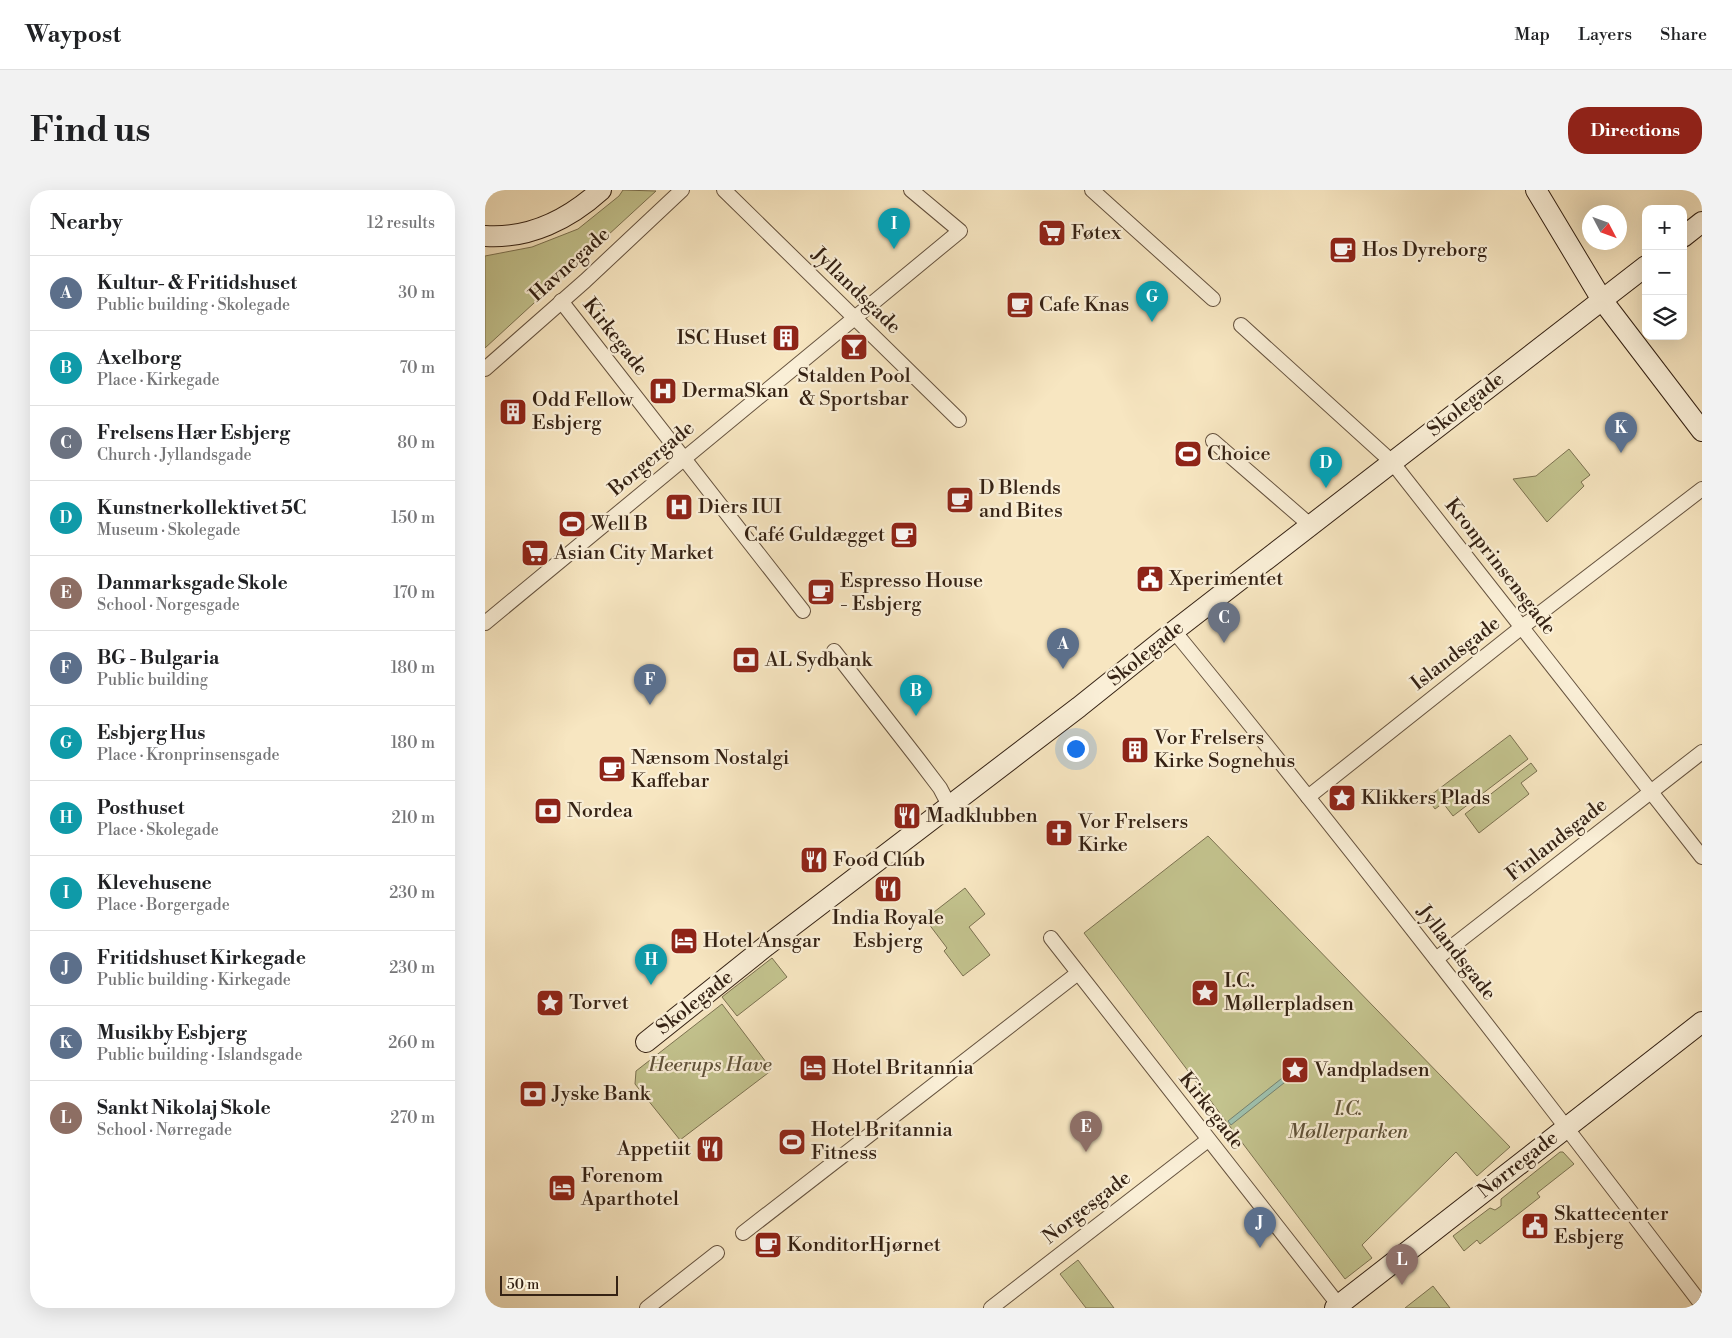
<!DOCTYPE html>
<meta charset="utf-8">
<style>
:root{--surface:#fff;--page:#f2f2f2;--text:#202124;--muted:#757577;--line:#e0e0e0;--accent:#8f2418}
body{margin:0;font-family:"Libre Bodoni",serif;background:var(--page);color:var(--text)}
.controls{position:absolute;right:15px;top:15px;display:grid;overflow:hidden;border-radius:10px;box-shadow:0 5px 20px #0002}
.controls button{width:45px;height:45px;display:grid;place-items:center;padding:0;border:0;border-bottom:1px solid var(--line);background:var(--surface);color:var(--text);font:25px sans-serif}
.compass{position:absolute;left:1097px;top:15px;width:45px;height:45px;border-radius:50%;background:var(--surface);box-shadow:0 5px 20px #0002;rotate:131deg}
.scale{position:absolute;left:15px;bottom:12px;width:118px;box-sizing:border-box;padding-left:5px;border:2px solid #352214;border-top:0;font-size:14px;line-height:18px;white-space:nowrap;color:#352214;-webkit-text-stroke:4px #faefd7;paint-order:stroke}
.you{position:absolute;left:590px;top:558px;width:18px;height:18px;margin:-12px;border:4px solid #fff;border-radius:50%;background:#1a73e8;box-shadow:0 0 0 8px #1a73e833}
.badge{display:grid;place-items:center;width:32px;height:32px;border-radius:50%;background:var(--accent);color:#fff;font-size:16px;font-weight:700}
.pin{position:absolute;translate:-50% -41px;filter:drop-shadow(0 1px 2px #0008)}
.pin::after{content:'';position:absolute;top:26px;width:18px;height:15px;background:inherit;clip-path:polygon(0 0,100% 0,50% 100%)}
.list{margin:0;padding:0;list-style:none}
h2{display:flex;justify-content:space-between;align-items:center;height:65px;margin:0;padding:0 20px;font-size:21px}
h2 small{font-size:16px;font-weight:400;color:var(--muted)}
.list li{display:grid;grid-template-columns:32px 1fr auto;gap:15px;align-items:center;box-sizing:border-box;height:75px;padding:0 20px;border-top:1px solid var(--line)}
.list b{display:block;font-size:19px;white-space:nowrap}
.list p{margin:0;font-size:16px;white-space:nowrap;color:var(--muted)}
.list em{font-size:16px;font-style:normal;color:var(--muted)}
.icon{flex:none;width:28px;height:28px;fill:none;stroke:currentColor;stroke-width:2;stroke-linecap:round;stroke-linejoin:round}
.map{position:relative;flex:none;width:1217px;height:1118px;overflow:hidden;border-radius:20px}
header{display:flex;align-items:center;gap:30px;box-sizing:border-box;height:70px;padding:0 25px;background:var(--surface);border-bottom:1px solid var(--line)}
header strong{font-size:24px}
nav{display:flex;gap:28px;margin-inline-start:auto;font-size:18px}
.intro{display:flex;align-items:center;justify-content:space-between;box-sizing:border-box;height:120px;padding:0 30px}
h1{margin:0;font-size:35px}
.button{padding:12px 22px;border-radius:20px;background:var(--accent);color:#fff;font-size:18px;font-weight:700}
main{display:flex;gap:30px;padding:0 30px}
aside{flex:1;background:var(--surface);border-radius:20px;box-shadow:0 5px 20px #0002}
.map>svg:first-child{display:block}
</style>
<header>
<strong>Waypost</strong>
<nav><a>Map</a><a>Layers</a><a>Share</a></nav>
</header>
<div class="intro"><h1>Find us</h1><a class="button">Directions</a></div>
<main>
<aside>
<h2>Nearby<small>12 results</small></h2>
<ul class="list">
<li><span class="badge" style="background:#5c6f8a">A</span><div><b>Kultur- &amp; Fritidshuset</b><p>Public building · Skolegade</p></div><em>30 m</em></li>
<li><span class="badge" style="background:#0f9aa8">B</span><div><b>Axelborg</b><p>Place · Kirkegade</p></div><em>70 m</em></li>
<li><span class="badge" style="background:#6b7280">C</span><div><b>Frelsens Hær Esbjerg</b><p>Church · Jyllandsgade</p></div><em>80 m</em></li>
<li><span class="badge" style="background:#0f9aa8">D</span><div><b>Kunstnerkollektivet 5C</b><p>Museum · Skolegade</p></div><em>150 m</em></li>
<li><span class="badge" style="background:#8d6e63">E</span><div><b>Danmarksgade Skole</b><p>School · Norgesgade</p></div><em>170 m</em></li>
<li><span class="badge" style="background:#5c6f8a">F</span><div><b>BG - Bulgaria</b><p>Public building</p></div><em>180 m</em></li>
<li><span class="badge" style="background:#0f9aa8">G</span><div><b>Esbjerg Hus</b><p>Place · Kronprinsensgade</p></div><em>180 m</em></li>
<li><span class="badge" style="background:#0f9aa8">H</span><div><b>Posthuset</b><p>Place · Skolegade</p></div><em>210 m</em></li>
<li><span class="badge" style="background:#0f9aa8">I</span><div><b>Klevehusene</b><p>Place · Borgergade</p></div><em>230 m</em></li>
<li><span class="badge" style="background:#5c6f8a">J</span><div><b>Fritidshuset Kirkegade</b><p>Public building · Kirkegade</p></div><em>230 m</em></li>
<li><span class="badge" style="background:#5c6f8a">K</span><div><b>Musikby Esbjerg</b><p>Public building · Islandsgade</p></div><em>260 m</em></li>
<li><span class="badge" style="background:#8d6e63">L</span><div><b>Sankt Nikolaj Skole</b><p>School · Nørregade</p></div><em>270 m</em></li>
</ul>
</aside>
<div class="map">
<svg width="1217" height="1118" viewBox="0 0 1217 1118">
<rect width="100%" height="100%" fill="#f7e6c1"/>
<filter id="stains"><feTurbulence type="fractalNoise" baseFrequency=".004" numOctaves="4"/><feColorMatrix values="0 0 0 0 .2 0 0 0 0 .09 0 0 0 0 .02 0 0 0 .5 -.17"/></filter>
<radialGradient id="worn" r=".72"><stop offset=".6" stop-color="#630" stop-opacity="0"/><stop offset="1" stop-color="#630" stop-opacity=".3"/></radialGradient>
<g fill="#c3c38e" stroke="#7c7251">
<path d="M138 0 171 1 0 158V66L47 57 93 39 134 6Z"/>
<path d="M1084 259 1105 285 1096 292 1099 296 1062 332 1028 289 1051 286Z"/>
<path d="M1025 545 1043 569 968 626 958 613 950 619 942 608Z"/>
<path d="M1046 573 1052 581 1036 593 1044 604 994 643 980 624Z"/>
<path d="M723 646 1025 957 992 986 971 962 877 1055 887 1068 860 1089 599 743Z"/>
<path d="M480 698 500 724 484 737 505 765 478 786 459 761 462 758 440 729Z"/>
<path d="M287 768 302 787 252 826 237 807Z"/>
<path d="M237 814 287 880 195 950 150 894 151 881Z"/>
<path d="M1075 962H1078L1089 974 1052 1003 1055 1007 995 1054 992 1050 979 1061 968 1046 1005 1018 1010 1020 1016 1016V1009Z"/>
<path d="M593 1070 629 1118H601L575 1084Z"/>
<path d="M948 1096 965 1118H920Z"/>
</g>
<path fill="#9ec0ad" stroke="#748170" d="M801 885 804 889 746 935 743 931Z"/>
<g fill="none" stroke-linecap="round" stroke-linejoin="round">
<defs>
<g id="street">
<path d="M239 0 474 230"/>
<path d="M607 0 728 109"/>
<path d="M76 111 318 421"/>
<path d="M756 135 907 272 1217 667"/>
<path d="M0 179 100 91 197 0"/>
<path d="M728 251 825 335"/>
<path d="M0 433 475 41 426 0"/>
<path d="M689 441C870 662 1044 888 1217 1115"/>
<path d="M349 461 433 569 455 598 465 617"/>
<path d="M823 607 1037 437 1217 299"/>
<path d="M566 748 856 1118"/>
<path d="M951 769 1217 562"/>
<path d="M258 1043 593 783"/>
<path d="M162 1118 232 1063"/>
<path d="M506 1118 723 950"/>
</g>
<g id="secondary">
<path d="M1051 0 1117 110 1217 241"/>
<path d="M0 46C44 49 84 29 116 0"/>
<path d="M1198 47 1217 32"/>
<path d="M161 852 281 756 594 517 689 441 1161 76"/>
<path d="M850 1118 1217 832"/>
</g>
</defs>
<use href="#street" stroke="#66533f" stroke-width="16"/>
<use href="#secondary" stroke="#352214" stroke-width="22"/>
<use href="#street" stroke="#faefd7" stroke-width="14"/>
<use href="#secondary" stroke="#faefd7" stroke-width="20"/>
</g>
<defs>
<symbol id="supermarket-square" viewBox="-11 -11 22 22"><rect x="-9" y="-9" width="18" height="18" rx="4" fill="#8f2418" stroke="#faefd7"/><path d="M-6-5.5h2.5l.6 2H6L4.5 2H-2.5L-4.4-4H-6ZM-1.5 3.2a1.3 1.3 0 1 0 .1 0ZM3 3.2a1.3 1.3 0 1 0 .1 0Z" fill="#fff"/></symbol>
<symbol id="cafe-square" viewBox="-11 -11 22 22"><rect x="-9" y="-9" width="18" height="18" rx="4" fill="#8f2418" stroke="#faefd7"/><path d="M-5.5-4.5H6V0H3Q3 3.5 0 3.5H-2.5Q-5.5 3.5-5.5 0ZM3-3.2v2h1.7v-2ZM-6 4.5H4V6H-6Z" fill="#fff"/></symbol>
<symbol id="building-square" viewBox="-11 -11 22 22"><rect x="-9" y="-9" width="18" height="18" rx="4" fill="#8f2418" stroke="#faefd7"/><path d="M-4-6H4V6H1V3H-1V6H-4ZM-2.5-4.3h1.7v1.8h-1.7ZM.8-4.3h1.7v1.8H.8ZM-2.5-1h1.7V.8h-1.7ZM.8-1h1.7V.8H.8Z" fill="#fff"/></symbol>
<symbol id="bar-square" viewBox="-11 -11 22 22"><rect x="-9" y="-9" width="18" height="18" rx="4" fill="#8f2418" stroke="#faefd7"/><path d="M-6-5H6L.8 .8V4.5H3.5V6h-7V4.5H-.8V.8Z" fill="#fff"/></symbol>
<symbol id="hospital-square" viewBox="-11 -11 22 22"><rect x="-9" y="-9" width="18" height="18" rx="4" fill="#8f2418" stroke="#faefd7"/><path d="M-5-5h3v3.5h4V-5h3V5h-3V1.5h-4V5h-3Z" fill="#fff"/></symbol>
<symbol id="stadium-square" viewBox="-11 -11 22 22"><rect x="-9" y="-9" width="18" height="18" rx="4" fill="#8f2418" stroke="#faefd7"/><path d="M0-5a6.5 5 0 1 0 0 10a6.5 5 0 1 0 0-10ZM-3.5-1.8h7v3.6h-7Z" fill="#fff"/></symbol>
<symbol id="civic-square" viewBox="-11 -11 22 22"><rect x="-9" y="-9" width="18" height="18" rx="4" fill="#8f2418" stroke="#faefd7"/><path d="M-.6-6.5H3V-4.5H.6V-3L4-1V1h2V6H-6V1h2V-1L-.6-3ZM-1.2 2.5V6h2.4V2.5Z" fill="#fff"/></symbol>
<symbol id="bank-square" viewBox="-11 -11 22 22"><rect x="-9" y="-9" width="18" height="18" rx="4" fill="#8f2418" stroke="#faefd7"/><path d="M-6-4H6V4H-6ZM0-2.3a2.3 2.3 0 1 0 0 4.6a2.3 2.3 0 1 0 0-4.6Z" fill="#fff"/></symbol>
<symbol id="sight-square" viewBox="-11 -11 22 22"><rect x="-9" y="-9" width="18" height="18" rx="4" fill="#8f2418" stroke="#faefd7"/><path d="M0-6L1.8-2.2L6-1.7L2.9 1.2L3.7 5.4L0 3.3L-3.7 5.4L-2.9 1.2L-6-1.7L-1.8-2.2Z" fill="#fff"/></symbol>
<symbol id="restaurant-square" viewBox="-11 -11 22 22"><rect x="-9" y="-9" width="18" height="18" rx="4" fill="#8f2418" stroke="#faefd7"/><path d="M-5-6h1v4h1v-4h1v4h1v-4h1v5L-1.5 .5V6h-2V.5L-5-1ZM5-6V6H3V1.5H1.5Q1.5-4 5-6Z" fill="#fff"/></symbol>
<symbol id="church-square" viewBox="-11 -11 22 22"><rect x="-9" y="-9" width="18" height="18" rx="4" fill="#8f2418" stroke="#faefd7"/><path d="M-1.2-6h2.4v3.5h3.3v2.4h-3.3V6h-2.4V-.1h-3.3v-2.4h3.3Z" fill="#fff"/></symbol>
<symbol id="hotel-square" viewBox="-11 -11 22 22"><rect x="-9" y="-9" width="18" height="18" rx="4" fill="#8f2418" stroke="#faefd7"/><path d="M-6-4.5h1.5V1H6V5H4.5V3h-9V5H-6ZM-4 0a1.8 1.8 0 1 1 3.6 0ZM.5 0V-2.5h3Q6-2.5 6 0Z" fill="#fff"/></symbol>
</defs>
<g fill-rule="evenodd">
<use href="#supermarket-square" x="551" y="27" width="32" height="32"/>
<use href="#cafe-square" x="842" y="44" width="32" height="32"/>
<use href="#cafe-square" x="519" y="99" width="32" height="32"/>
<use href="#building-square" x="285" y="132" width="32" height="32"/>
<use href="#bar-square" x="353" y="141" width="32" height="32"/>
<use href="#hospital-square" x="162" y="185" width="32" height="32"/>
<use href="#building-square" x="12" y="206" width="32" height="32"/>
<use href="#stadium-square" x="687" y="248" width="32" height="32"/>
<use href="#cafe-square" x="459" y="294" width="32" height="32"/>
<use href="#hospital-square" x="178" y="301" width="32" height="32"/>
<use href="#stadium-square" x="71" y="318" width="32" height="32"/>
<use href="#cafe-square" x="403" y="329" width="32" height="32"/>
<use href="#supermarket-square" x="34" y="347" width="32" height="32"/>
<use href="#civic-square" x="649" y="373" width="32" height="32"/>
<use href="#cafe-square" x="320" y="386" width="32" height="32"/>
<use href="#bank-square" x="245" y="454" width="32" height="32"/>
<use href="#building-square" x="634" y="544" width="32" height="32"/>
<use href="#cafe-square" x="111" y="563" width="32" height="32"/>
<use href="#sight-square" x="841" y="592" width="32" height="32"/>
<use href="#bank-square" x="47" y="605" width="32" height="32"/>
<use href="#restaurant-square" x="406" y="610" width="32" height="32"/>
<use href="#church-square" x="558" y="627" width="32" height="32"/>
<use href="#restaurant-square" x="313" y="654" width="32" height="32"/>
<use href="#restaurant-square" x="387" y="683" width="32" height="32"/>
<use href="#hotel-square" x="183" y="735" width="32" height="32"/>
<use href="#sight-square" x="704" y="787" width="32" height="32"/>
<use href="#sight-square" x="49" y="797" width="32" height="32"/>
<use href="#hotel-square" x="312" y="862" width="32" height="32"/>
<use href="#sight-square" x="794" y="864" width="32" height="32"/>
<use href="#bank-square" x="32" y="888" width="32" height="32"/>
<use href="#stadium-square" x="291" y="936" width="32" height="32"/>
<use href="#restaurant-square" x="209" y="943" width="32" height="32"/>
<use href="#hotel-square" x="61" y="982" width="32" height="32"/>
<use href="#civic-square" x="1034" y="1020" width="32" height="32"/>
<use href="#cafe-square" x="267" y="1039" width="32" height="32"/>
</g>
<g text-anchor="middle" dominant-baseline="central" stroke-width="4.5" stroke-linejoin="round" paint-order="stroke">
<g font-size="20" fill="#352214" stroke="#faefd7" text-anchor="start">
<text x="586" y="43">Føtex</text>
<text x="877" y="60">Hos Dyreborg</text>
<text x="554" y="115">Cafe Knas</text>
<text x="282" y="148" text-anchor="end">ISC Huset</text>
<text x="369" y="186" text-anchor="middle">Stalden Pool<tspan x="369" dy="23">&amp; Sportsbar</tspan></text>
<text x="197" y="201">DermaSkan</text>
<text x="47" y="210">Odd Fellow<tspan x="47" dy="23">Esbjerg</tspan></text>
<text x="722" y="264">Choice</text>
<text x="494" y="298">D Blends<tspan x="494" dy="23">and Bites</tspan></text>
<text x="213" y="317">Diers IUI</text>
<text x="106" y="334">Well B</text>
<text x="400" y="345" text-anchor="end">Café Guldægget</text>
<text x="69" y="363">Asian City Market</text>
<text x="684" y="389">Xperimentet</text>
<text x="355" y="391">Espresso House<tspan x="355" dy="23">- Esbjerg</tspan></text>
<text x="280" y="470">AL Sydbank</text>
<text x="669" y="548">Vor Frelsers<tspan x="669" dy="23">Kirke Sognehus</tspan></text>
<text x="146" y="568">Nænsom Nostalgi<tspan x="146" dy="23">Kaffebar</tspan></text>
<text x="876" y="608">Klikkers Plads</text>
<text x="82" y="621">Nordea</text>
<text x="441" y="626">Madklubben</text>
<text x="593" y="632">Vor Frelsers<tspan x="593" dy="23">Kirke</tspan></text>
<text x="348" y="670">Food Club</text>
<text x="403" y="728" text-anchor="middle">India Royale<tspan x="403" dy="23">Esbjerg</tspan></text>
<text x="218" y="751">Hotel Ansgar</text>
<text x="739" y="791">I.C.<tspan x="739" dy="23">Møllerpladsen</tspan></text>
<text x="84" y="813">Torvet</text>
<text x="347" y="878">Hotel Britannia</text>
<text x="829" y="880">Vandpladsen</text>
<text x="67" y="904">Jyske Bank</text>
<text x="326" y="940">Hotel Britannia<tspan x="326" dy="23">Fitness</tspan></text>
<text x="206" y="959" text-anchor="end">Appetiit</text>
<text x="96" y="986">Forenom<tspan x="96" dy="23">Aparthotel</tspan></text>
<text x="1069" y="1024">Skattecenter<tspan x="1069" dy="23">Esbjerg</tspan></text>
<text x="302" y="1055">KonditorHjørnet</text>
</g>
<g font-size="20" fill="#352214" stroke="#faefd7">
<text transform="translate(85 75) rotate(-42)">Havnegade</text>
<text transform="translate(371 101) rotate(44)">Jyllandsgade</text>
<text transform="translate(130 147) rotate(52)">Kirkegade</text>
<text transform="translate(981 215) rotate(-38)">Skolegade</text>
<text transform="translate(167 269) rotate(-40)">Borgergade</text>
<text transform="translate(1015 377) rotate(52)">Kronprinsensgade</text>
<text transform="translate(661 464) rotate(-39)">Skolegade</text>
<text transform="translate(971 464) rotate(-38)">Islandsgade</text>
<text transform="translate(1072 650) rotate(-38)">Finlandsgade</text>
<text transform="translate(971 763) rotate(52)">Jyllandsgade</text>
<text transform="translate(210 813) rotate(-38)">Skolegade</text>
<text transform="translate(726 921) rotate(52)">Kirkegade</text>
<text transform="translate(1033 975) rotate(-38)">Nørregade</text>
<text transform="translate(602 1018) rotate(-38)">Norgesgade</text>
</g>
<g font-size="20" font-style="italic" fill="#605239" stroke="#faefd7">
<text x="225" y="875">Heerups Have</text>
<text x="863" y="919">I.C.<tspan x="863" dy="23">Møllerparken</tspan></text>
</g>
</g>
<rect width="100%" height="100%" filter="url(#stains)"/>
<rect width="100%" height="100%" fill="url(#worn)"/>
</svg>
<div class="controls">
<button>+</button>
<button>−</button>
<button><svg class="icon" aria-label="layers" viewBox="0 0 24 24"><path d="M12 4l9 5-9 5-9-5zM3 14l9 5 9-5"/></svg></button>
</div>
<svg class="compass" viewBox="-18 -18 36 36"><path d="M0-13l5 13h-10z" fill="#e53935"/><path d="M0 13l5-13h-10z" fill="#757577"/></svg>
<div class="scale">50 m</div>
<div class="you"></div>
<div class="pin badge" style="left:578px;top:479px;background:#5c6f8a">A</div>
<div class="pin badge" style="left:431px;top:526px;background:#0f9aa8">B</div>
<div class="pin badge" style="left:739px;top:453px;background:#6b7280">C</div>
<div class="pin badge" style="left:841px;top:298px;background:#0f9aa8">D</div>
<div class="pin badge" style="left:601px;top:962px;background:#8d6e63">E</div>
<div class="pin badge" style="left:165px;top:515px;background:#5c6f8a">F</div>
<div class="pin badge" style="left:667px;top:132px;background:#0f9aa8">G</div>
<div class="pin badge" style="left:166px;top:795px;background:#0f9aa8">H</div>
<div class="pin badge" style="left:409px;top:59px;background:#0f9aa8">I</div>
<div class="pin badge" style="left:775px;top:1058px;background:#5c6f8a">J</div>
<div class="pin badge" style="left:1136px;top:263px;background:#5c6f8a">K</div>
<div class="pin badge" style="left:917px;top:1095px;background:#8d6e63">L</div>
</div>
</main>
